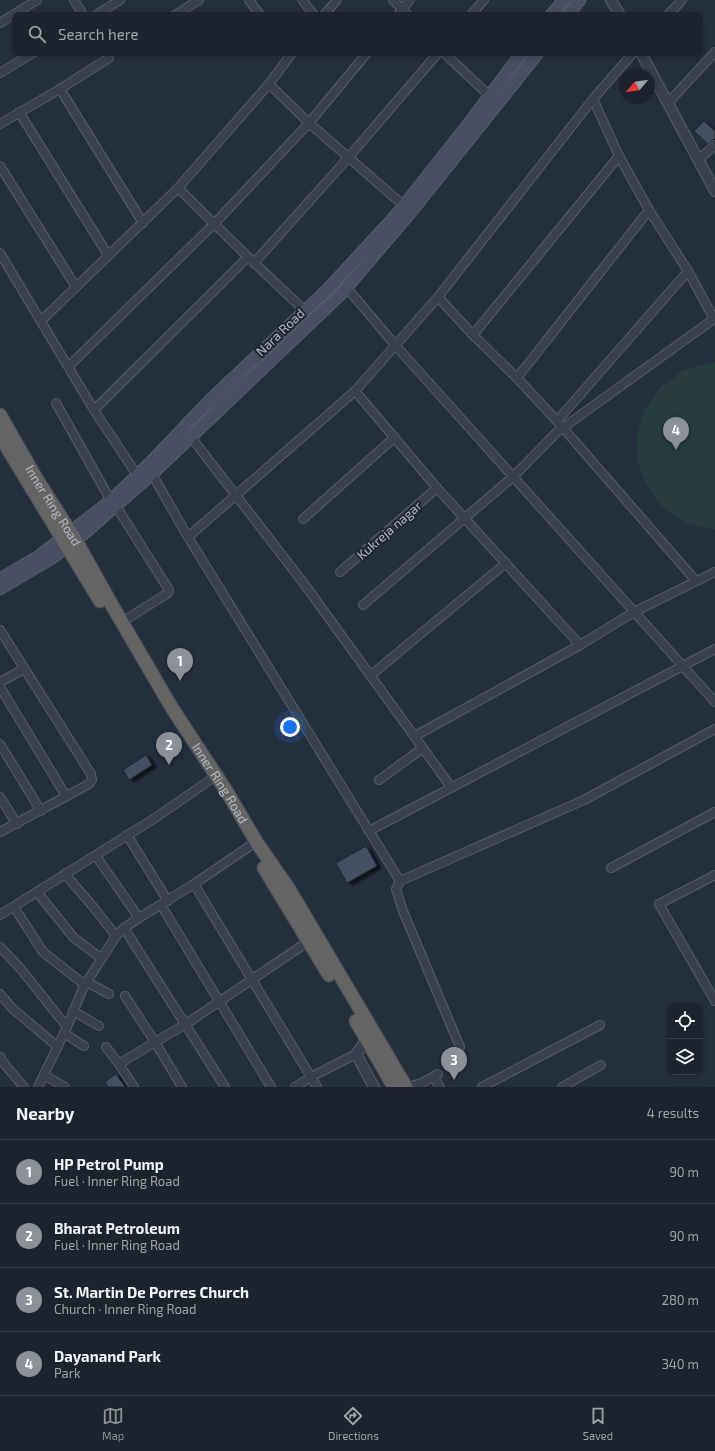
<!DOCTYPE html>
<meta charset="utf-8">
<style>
:root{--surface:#1b232e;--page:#282f3a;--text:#f1f3f6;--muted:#a0a4aa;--line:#39404a;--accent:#8c9099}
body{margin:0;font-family:"Exo 2",sans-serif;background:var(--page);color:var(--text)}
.controls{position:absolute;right:12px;bottom:12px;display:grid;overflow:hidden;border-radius:8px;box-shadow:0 2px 6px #0003}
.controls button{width:36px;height:36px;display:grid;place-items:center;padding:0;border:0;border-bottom:1px solid var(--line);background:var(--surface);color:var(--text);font:20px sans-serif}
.compass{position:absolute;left:619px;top:68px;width:36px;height:36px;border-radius:50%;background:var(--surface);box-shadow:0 2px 6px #0003;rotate:241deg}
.you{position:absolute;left:290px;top:727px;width:14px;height:14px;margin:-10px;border:3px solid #fff;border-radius:50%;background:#1a73e8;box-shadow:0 0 0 6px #1a73e833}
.badge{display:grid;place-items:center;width:26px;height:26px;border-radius:50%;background:var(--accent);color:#fff;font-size:13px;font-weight:700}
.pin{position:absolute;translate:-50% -33px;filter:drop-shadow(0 1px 2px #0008)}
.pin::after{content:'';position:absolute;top:21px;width:14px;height:12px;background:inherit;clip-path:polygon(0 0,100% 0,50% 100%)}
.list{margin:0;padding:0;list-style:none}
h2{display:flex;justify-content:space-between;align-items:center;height:52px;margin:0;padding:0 16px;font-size:17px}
h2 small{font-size:13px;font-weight:400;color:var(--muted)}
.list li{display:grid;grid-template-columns:26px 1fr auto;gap:12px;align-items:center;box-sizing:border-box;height:64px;padding:0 16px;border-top:1px solid var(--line)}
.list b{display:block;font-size:15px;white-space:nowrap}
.list p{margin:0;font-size:13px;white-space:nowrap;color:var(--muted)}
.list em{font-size:13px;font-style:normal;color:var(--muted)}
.icon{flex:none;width:22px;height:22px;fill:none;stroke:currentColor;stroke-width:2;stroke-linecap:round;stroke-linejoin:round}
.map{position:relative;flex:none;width:715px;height:1087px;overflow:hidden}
.search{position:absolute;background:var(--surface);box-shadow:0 2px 6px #0003;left:12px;right:12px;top:12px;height:44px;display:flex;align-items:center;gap:10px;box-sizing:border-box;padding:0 14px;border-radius:8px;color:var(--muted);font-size:15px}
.sheet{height:308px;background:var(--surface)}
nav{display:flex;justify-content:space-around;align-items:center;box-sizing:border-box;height:56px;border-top:1px solid var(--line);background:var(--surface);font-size:11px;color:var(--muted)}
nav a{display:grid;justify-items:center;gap:2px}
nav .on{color:var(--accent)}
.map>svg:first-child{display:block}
</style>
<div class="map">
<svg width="715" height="1087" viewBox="0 0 715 1087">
<defs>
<filter id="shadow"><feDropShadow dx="4.5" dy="2.5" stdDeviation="1" flood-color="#0009"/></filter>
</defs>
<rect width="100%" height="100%" fill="#242f3e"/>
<path fill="#263c3f" d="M711 363H715V529H712L686 523 664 508 648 488 638 463 637 437 644 410 661 387 684 370Z"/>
<g fill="#455162" stroke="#1f2835" filter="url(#shadow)">
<path d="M704 121 715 131V138L708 144 694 131Z"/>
<path d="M146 755 152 765 129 780 123 770Z"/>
<path d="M366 846 377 866 347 883 336 863Z"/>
<path d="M116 1074 125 1087H108L105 1082Z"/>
</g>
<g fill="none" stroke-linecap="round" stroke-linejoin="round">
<defs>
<g id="minor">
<path d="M74 0 83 15"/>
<path d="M249 0 260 15"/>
<path d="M302 0 314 15"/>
<path d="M393 0 402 9 410 0"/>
<path d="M96 15 120 0"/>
<path d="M175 15 199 0"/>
<path d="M324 15 337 0"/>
<path d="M398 15 402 9 408 15"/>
<path d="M471 15 484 0"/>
<path d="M668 15 682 0"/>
<path d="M0 23 37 0"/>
<path d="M444 53 493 99"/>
<path d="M633 53 593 99 438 297 355 391 437 488 580 645 634 612 715 572"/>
<path d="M0 73 33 53"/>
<path d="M269 84 309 123 403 205"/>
<path d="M60 89 143 223"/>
<path d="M593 99 619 156 649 210 688 271 714 319"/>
<path d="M668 103 715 52"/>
<path d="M19 112 108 255"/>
<path d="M0 124 60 89 109 58"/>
<path d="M698 160 715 145"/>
<path d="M0 166 76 287"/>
<path d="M178 188 248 257 305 311"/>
<path d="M0 253 94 410 137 475"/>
<path d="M254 263 348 158 438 53"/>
<path d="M347 288 396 346 715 702"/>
<path d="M438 297 473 335 517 378 557 421 696 581"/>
<path d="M42 320 178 188 269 84 292 53"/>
<path d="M473 335 619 156"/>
<path d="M69 366 215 223 309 123 367 53"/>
<path d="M517 378 649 210"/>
<path d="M56 403 111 501"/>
<path d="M94 410 248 257"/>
<path d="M557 421 688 271"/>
<path d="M191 437 305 585 451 787"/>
<path d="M152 474 188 537 400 881 584 800 715 729"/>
<path d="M116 506 169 590 168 593 122 622"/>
<path d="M303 519 395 437"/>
<path d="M188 537 355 391"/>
<path d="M340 572 437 488"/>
<path d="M363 605 514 476 557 432 715 318"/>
<path d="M0 630 91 774 92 780 89 784 0 832"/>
<path d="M371 675 506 563"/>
<path d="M0 682 24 669"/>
<path d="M0 687 66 796"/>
<path d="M415 736 580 645"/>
<path d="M0 744 41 811"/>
<path d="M379 780 423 748"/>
<path d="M0 797 17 824"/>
<path d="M369 831 715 649"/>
<path d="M127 835 168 901"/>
<path d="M250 846 194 884 317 1087"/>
<path d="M96 856 139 918"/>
<path d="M611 868 715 812"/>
<path d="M65 874 95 909 116 936"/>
<path d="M715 875 659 904 715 1001"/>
<path d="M400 881 396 889 403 911 460 1047"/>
<path d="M37 892 74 938 101 958"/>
<path d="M161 905 271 1087"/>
<path d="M14 907 43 952 85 985"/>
<path d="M0 915 155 818 210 780"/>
<path d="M124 928 225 1087"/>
<path d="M0 947 20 968 67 1027"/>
<path d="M87 982 109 994"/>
<path d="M0 994 13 1009 58 1047"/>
<path d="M73 1011 99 1026"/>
<path d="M64 1033 84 1046"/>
<path d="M106 1047 119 1064 134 1087"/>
<path d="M0 1057 6 1066 24 1087"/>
<path d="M119 1064 155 1042 125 996"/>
<path d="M44 1075 65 1087"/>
<path d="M433 1077 440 1087"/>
<path d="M418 1085 438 1074"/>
<path d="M38 1087 67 1027 83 988 116 936 124 928 139 918 194 884"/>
<path d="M182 1087 155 1042 186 1024 309 941"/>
<path d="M295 1087 311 1077 356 1054"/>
<path d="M482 1087 600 1025"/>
<path d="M562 1087 601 1065"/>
</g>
<g id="tertiary">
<path d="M611 0 620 15"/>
<path d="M641 53 715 191"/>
<path d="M367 1040 356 1054 374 1087"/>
<path d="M412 1087 418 1085 419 1087"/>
</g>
<g id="secondary">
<path d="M551 15 564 0"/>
<path d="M568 15 580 0"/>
<path d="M0 579 39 556 108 503 151 462 211 399 327 290 398 213 466 127 522 53"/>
<path d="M0 589 52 558 86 532 152 474 342 293 411 212 538 53"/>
</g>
<g id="trunk">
<path id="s1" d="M0 415 36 478 76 541 113 607 172 708 227 792 257 843 289 889 406 1087"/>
<path d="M0 436 100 601"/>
<path d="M264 868 329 975"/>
<path d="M356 1021 394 1087"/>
</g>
</defs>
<use href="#minor" stroke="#565f6c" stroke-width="10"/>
<use href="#tertiary" stroke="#565f6c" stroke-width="12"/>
<use href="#secondary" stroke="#565f6c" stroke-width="13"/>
<use href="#trunk" stroke="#434c59" stroke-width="15"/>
<use href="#minor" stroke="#38414e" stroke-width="8"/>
<use href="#tertiary" stroke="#38414e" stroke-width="10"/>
<use href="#secondary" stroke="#465061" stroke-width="11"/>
<use href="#trunk" stroke="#656462" stroke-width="13"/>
</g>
<g text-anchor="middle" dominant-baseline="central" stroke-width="4" stroke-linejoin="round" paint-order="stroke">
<g font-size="13" fill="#b4bcc9" stroke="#1d2633">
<text transform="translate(280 332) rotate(-44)">Nara Road</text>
<text stroke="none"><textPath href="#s1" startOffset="105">Inner Ring Road</textPath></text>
<text transform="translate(389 530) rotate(-41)">Kukreja nagar</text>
<text stroke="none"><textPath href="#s1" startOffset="429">Inner Ring Road</textPath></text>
</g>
</g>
</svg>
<div class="controls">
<button><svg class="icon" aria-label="locate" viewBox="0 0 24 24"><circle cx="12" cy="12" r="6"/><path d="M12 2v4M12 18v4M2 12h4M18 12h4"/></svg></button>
<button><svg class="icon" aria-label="layers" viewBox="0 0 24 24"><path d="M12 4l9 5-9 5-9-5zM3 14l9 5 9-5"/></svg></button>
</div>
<svg class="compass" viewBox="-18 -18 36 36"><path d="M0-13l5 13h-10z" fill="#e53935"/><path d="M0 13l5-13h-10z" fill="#a0a4aa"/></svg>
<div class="you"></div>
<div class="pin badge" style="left:180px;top:681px">1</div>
<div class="pin badge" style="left:169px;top:765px">2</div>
<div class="pin badge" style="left:454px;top:1080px">3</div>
<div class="pin badge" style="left:676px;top:450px">4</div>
<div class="search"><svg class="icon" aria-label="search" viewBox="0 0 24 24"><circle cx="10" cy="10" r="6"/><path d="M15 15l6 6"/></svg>Search here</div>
</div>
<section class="sheet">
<h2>Nearby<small>4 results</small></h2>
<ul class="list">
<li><span class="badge">1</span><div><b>HP Petrol Pump</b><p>Fuel · Inner Ring Road</p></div><em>90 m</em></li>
<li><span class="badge">2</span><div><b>Bharat Petroleum</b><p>Fuel · Inner Ring Road</p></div><em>90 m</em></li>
<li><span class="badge">3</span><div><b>St. Martin De Porres Church</b><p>Church · Inner Ring Road</p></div><em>280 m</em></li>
<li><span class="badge">4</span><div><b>Dayanand Park</b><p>Park</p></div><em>340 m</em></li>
</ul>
</section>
<nav>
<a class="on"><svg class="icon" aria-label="map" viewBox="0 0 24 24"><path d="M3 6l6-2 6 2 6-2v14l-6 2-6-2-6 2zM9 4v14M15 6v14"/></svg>Map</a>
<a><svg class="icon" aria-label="directions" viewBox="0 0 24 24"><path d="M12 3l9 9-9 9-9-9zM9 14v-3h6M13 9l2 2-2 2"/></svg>Directions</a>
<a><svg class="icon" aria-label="saved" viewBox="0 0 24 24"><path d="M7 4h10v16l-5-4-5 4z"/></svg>Saved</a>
</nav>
